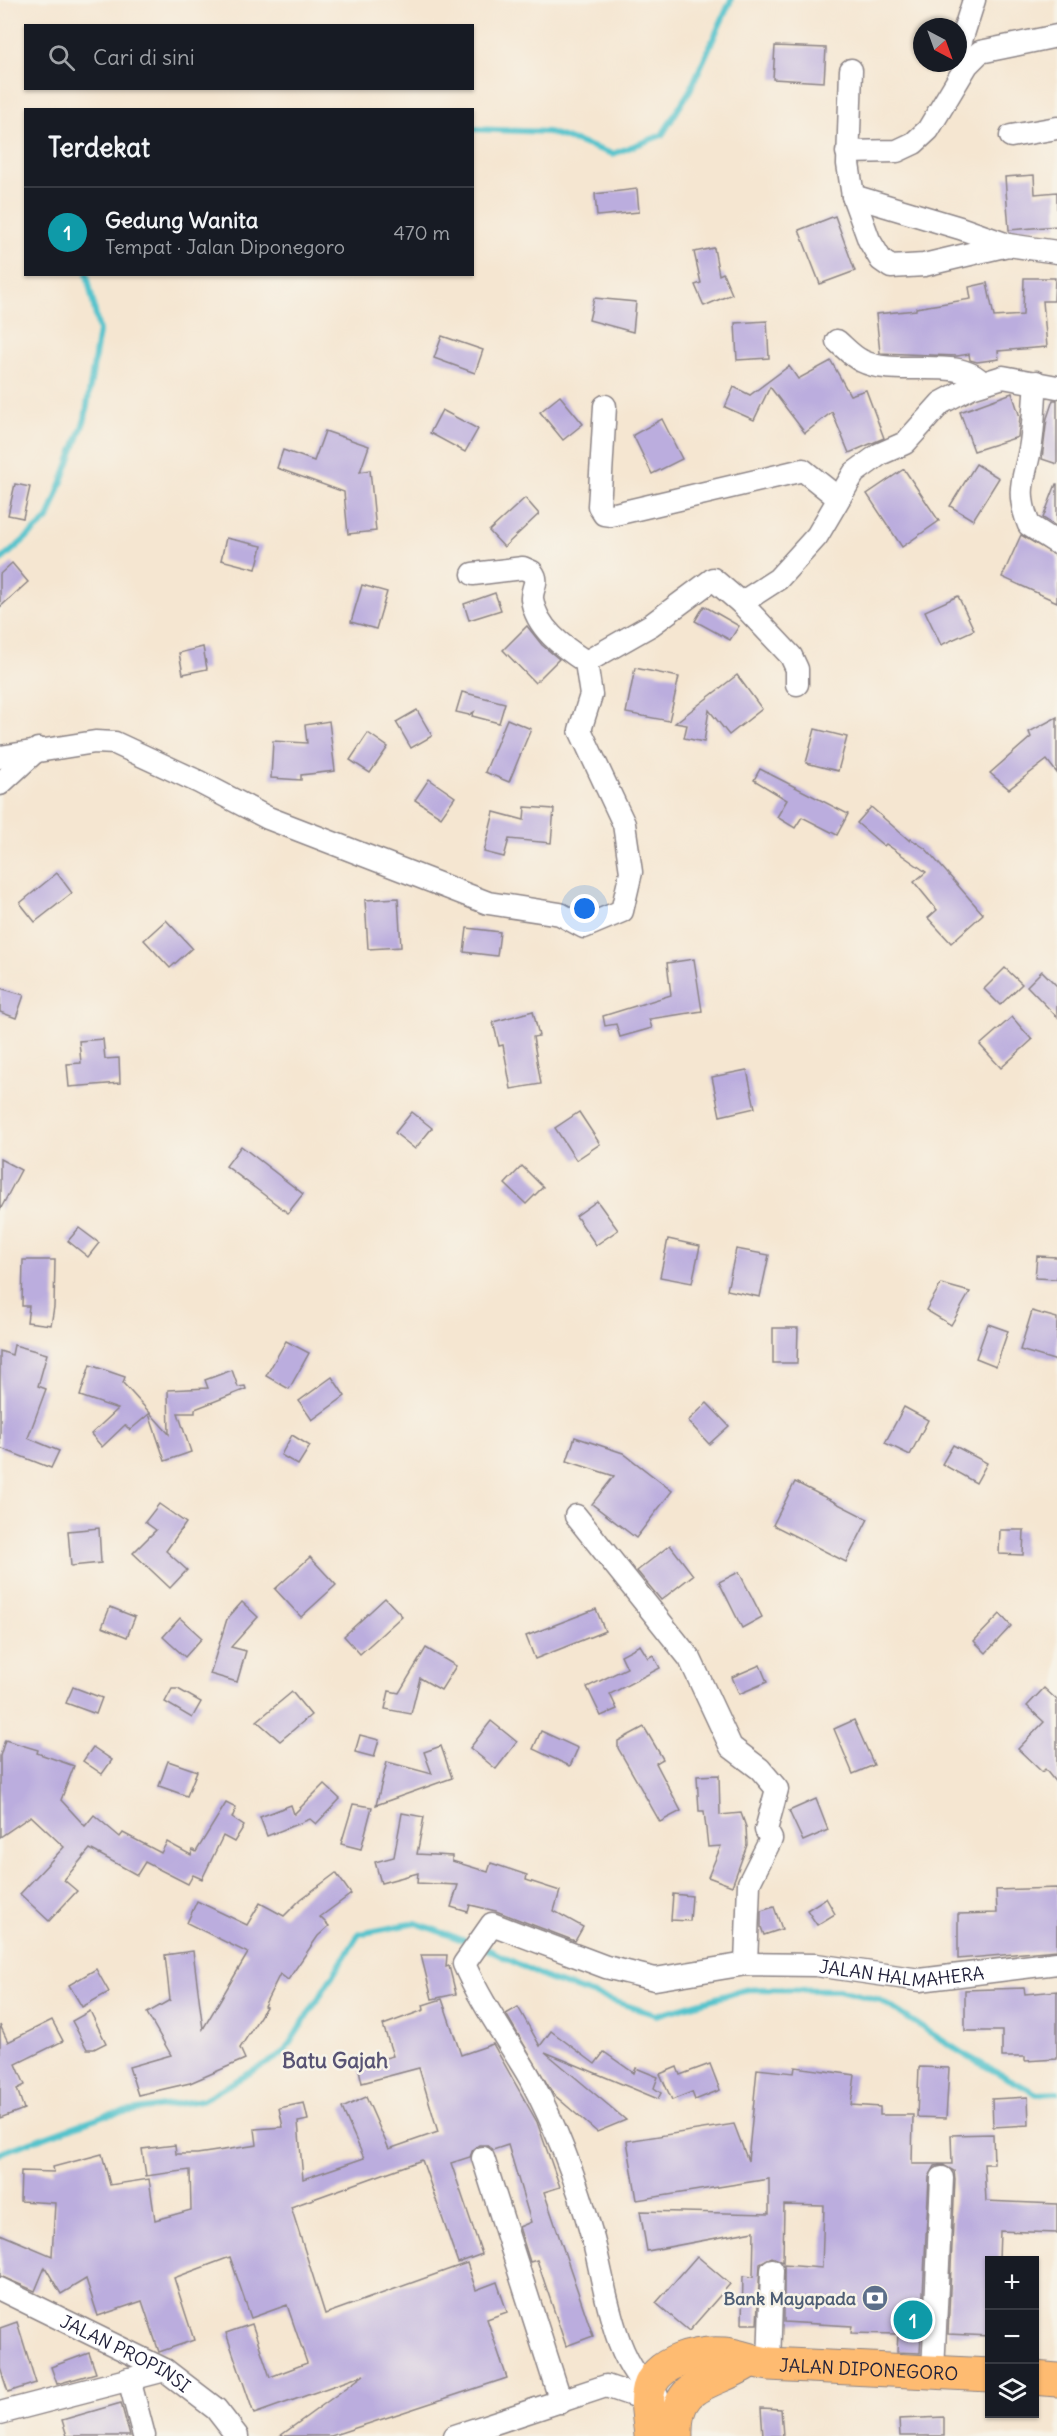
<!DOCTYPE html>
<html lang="id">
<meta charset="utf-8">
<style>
:root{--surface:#171b24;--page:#242831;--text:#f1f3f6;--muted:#9ea1a6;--line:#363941;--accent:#0b8043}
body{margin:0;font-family:Delius,sans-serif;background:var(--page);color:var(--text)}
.controls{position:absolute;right:18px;bottom:18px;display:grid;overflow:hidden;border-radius:0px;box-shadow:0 2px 4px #0004}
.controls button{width:54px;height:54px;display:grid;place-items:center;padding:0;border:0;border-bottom:2px solid var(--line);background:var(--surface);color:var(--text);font:30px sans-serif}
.compass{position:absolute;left:913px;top:18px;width:54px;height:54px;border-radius:50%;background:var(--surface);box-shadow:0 2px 4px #0004;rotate:139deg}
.you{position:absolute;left:585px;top:909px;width:21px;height:21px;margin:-15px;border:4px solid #fff;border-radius:50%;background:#1a73e8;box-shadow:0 0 0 9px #1a73e833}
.badge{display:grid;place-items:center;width:39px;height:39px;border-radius:50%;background:var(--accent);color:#fff;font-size:20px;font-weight:700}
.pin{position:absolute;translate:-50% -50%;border:3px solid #fff;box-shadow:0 2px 6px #0006}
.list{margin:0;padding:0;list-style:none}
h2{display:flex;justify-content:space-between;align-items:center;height:78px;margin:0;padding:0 24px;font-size:26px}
h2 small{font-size:20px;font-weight:400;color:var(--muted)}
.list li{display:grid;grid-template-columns:39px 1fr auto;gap:18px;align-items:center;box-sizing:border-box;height:90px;padding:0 24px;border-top:2px solid var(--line)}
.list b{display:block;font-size:22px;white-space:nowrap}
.list p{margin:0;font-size:20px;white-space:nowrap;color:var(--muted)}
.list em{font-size:20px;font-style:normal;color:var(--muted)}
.icon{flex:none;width:33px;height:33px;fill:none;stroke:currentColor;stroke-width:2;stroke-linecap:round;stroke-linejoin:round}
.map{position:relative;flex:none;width:1057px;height:2436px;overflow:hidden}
.search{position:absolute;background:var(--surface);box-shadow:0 2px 4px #0004;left:24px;top:24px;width:450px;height:66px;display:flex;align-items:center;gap:15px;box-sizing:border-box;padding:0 21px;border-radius:0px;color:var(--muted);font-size:22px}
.panel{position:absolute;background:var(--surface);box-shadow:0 2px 4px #0004;left:24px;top:108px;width:450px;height:168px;border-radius:0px}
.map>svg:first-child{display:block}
</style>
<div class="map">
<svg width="1057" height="2436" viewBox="0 0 1057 2436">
<rect width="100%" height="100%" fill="#f7f3e8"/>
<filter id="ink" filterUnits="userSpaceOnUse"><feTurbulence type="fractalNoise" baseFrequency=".0167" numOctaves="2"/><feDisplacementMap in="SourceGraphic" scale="12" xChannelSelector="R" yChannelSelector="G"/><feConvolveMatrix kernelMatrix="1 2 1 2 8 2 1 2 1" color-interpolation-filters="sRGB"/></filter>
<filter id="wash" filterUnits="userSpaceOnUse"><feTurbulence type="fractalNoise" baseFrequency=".008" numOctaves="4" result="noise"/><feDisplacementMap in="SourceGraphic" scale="24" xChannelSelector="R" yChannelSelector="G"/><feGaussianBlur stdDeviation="1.35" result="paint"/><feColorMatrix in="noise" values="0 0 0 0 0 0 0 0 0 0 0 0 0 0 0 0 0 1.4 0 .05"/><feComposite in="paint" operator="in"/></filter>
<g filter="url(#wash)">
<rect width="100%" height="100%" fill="#f5e6d1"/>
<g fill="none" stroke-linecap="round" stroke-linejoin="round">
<g stroke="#55c3cc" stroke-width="6">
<path d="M472 129 548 132 613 154 662 135 690 90 731 0"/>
<path d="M0 561 48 519 85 419 99 331 87 274"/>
<path d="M481 1946 550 1980 656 2015 748 1989 839 1990 880 2000 965 2055 1037 2094 1057 2093"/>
<path d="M0 2153 105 2115 202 2100 283 2054 359 1934 416 1923 471 1943"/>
</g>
</g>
<g id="blocks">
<g fill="#bbadde">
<path d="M775 46 826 48 824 82 773 79Z"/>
<path d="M1034 175 1035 194 1057 192V226L1009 230 1005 177Z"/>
<path d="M637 189 639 212 597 216 595 194Z"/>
<path d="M835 216 855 271 820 284 799 230Z"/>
<path d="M714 248 719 275 723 273 732 294 704 306 695 285 701 283 694 252Z"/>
<path d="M1024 278H1055L1054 301H1043L1047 347 998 351 999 359 977 362 970 360 969 354 957 356 880 353 876 314 916 310V308L971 299 969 287 987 283 994 317 1023 315Z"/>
<path d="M594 298 636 302 633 332 589 320Z"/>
<path d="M767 321 769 358 737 360 735 323Z"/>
<path d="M442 336 483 350 475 373 434 358Z"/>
<path d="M831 361 850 395 866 390 884 438 849 453 832 412 805 433 770 387 754 420 725 407 734 387 750 395 789 366 798 379Z"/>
<path d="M1012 393 1020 417 1018 437 974 451 960 412Z"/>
<path d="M560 396 583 424 563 440 540 412Z"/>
<path d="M1053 400H1057V464L1042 459 1047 418Z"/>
<path d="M442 410 478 429 465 452 430 433Z"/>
<path d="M662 419 682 459 652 474 633 435Z"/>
<path d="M325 431 369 446 360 472 370 470 376 531 348 534 344 492 277 468 283 450 314 461Z"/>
<path d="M976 464 999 478 973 520 950 506Z"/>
<path d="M904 469 939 521 902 547 867 494Z"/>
<path d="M15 484 30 487 23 518 8 515Z"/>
<path d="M1056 484H1057V527L1043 518Z"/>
<path d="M525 498 539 514 504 547 489 531Z"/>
<path d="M1021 535 1057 556V602L1002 577Z"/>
<path d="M226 538 262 546 256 569 221 560Z"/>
<path d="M12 563 28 582 0 607V574Z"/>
<path d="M362 585 387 592 376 629 351 622Z"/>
<path d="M495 593 501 610 469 620 464 604Z"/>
<path d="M958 596 974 630 941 645 925 611Z"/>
<path d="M704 606 739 626 730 640 695 621Z"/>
<path d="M527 626 542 645 559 659 535 683 503 650Z"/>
<path d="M203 647 207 669 183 674 179 653Z"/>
<path d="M635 668 679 677 669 721 626 713Z"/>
<path d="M737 675 762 709 729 735 709 710 704 742 684 738 687 725 675 723Z"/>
<path d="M462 692 505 703 499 723 472 716 474 712 469 715 456 712Z"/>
<path d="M417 710 432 736 411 748 396 722Z"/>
<path d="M1057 717V773L1047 760 1009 789 990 773 1031 737 1029 732Z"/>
<path d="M507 719 531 729 509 782 485 772Z"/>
<path d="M329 721 335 771 301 775V780L271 778 273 741 307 743 305 725Z"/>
<path d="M815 729 847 737 838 771 806 763Z"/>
<path d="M368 733 388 747 370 773 350 760Z"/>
<path d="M760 769 848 814 837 835 802 817 795 828 777 817 787 800 754 780Z"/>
<path d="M429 779 455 797 441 817 415 800Z"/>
<path d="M525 807 554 809 551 843 509 839 504 857 484 852 494 812 524 820Z"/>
<path d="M871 807 910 841 911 839 926 849 983 914 951 943 928 918 937 910 914 882 926 872 886 844 884 846 857 823Z"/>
<path d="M57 873 72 893 35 922 20 903Z"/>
<path d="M398 898 401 947 368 949 365 900Z"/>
<path d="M166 920 192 948 170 968 144 940Z"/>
<path d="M467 928 500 932 497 956 464 952Z"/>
<path d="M694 959 702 1011 649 1019 652 1028 620 1037 616 1024 605 1026 603 1016 671 995 667 963Z"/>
<path d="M1005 968 1022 984 1000 1005 984 989Z"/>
<path d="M1042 971 1057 986V1017L1027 986Z"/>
<path d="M0 988 24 995 16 1018 0 1012Z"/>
<path d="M533 1011 539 1036 533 1037 541 1084 511 1089 503 1045 499 1046 493 1022Z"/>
<path d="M1012 1017 1032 1040 1001 1068 980 1045Z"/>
<path d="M103 1039 105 1059 119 1058 120 1083 69 1087 67 1064 81 1063 79 1041Z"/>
<path d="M747 1070 755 1108 720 1116 712 1077Z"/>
<path d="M412 1112 432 1128 415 1149 395 1133Z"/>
<path d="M579 1112 600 1144 576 1160 555 1128Z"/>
<path d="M241 1146 303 1194 288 1213 226 1166Z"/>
<path d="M0 1159 21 1170 0 1210Z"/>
<path d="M522 1166 543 1187 526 1204 505 1184Z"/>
<path d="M597 1201 618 1230 596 1245 576 1216Z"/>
<path d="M79 1228 99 1243 88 1257 68 1241Z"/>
<path d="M668 1239 700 1246 692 1283 660 1277Z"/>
<path d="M736 1249 769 1255 760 1297 727 1290Z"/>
<path d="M1037 1256 1057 1257V1279L1035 1278Z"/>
<path d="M23 1260H55L54 1307 51 1325 27 1322 29 1306H22Z"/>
<path d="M941 1284 970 1292 951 1325 926 1310Z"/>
<path d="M1032 1311 1057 1318V1361L1020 1350Z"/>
<path d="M988 1324 1008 1331 996 1366 976 1358Z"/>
<path d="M773 1328H798L797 1363H773Z"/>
<path d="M286 1341 309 1353 289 1389 266 1376Z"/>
<path d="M14 1345 47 1354 38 1386 46 1389 28 1438 59 1451 51 1468 0 1448V1351L12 1355Z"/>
<path d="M90 1365 125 1377 123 1383 169 1434 168 1390 208 1388 205 1380 232 1370 238 1387 245 1386 246 1389 195 1409V1413H178L191 1452 165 1461 149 1414 130 1430 125 1425 102 1447 91 1434 118 1409 80 1396Z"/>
<path d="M332 1377 345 1396 312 1420 299 1401Z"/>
<path d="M707 1403 729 1426 709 1444 688 1421Z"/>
<path d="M904 1407 928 1420 910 1455 885 1443Z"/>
<path d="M292 1435 310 1446 298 1465 281 1455Z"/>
<path d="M575 1437 623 1453 672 1491 636 1538 592 1504 614 1476 567 1461Z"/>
<path d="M953 1445 987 1463 976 1483 942 1464Z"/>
<path d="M795 1482 868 1519 846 1562 773 1525Z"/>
<path d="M159 1504 186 1523 166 1551 187 1570 170 1588 133 1553 156 1530 145 1522Z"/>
<path d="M99 1528 101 1563 71 1566 68 1531Z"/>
<path d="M1000 1530H1024L1023 1555 999 1554Z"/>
<path d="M670 1545 693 1575 661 1600 637 1571Z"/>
<path d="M310 1557 336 1585 301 1617 275 1589Z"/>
<path d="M739 1572 762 1617 742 1628 719 1582Z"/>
<path d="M385 1598 402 1616 360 1654 344 1636Z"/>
<path d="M242 1602 258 1617 231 1647 246 1651 237 1682 210 1674 227 1619Z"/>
<path d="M110 1607 135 1617 127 1637 102 1627Z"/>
<path d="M596 1609 605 1631 535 1659 526 1636Z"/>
<path d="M1000 1614 1011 1626 986 1653 974 1641Z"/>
<path d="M180 1618 202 1638 185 1657 163 1637Z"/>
<path d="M640 1645 648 1658 653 1655 660 1668 610 1694 617 1709 601 1716 587 1687 627 1668 621 1655Z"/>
<path d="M426 1648 456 1666 441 1690 420 1678 411 1714 385 1709 389 1691 399 1693Z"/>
<path d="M760 1665 767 1682 739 1694 732 1677Z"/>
<path d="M73 1687 102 1698 96 1714 66 1703Z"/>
<path d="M1044 1688 1057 1700V1784L1045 1769 1042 1772 1018 1749 1044 1722 1027 1706Z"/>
<path d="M172 1689H178L201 1702 192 1718 165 1702Z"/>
<path d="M292 1692 311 1715 280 1741 257 1721Z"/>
<path d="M854 1720 874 1765 853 1774 834 1729Z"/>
<path d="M491 1721 517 1742 496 1769 470 1748Z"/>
<path d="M644 1727 663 1759 656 1763 681 1811 660 1822 618 1748V1741Z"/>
<path d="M541 1731 578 1748 570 1766 533 1749Z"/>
<path d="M360 1735 379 1740 374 1757 355 1752Z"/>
<path d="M5 1740 38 1750 37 1753 74 1766 61 1800 85 1826 94 1815 120 1837 123 1833 161 1853 167 1842 191 1855 193 1850 196 1852 226 1803 236 1808 232 1818 244 1826 234 1842 223 1836 202 1879 193 1875 188 1884 145 1862 137 1875 90 1849 64 1880 77 1891 49 1921 20 1894 64 1847 31 1816 0 1837V1756Z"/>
<path d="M441 1746 452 1778 376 1805 387 1762 432 1774 424 1752Z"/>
<path d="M93 1747 112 1760 102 1774 83 1761Z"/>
<path d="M168 1761 197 1771 187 1796 159 1786Z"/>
<path d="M719 1775 720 1815 741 1813 746 1827 747 1845 732 1886 708 1877 721 1846 708 1847 704 1811H699L697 1776Z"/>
<path d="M324 1784 340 1799 316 1824 310 1819 267 1836 260 1817 291 1805 294 1814Z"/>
<path d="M816 1799 828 1830 803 1841 789 1811Z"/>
<path d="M353 1804 372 1807 361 1849 341 1844Z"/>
<path d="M402 1813 424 1817 417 1854 452 1856V1861L488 1872 491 1863 527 1875 526 1880 560 1891 554 1911 583 1927 575 1941 496 1911 470 1905 468 1912 451 1907 458 1885 417 1883 418 1873 381 1883 375 1862 394 1857Z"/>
<path d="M336 1873 351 1894 320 1917 329 1926 318 1936 288 1980 280 1974 264 2006 266 2007 240 2048 245 2059 190 2083 138 2095 129 2067 171 2055 147 2013 170 2000 165 1955 193 1951 203 2029 248 1953 187 1923 197 1901 247 1925 260 1903 284 1916 301 1899Z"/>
<path d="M1057 1888V1950L958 1959V1914L997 1913 996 1890Z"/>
<path d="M673 1894 692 1896 690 1921 671 1920Z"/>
<path d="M826 1898 835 1914 817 1925 807 1910Z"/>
<path d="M774 1907 782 1929 764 1935 761 1927V1911Z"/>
<path d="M421 1955H447L446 1967 449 1966 456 1994 432 1999Z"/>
<path d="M96 1969 109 1992 82 2007 69 1985Z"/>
<path d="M1024 1988 1025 1994 1057 1991V2059L1025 2061V2057H1002V2031H965V1990Z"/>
<path d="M442 1999 461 2055 493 2044 537 2122 560 2187 544 2192 593 2336 566 2346 537 2260 530 2262 519 2227 531 2222 508 2145 493 2150 486 2145H479L473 2149 470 2157 451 2163 482 2254 458 2263 422 2160 291 2207 325 2314 467 2263 476 2290 497 2282 507 2312 487 2319 507 2378 331 2436H280L364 2375 254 2414 226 2333 252 2324 270 2377 307 2363 287 2305 251 2318 230 2257 174 2278 194 2340 159 2352 142 2301 98 2316 86 2279 61 2294 45 2267 35 2291 0 2276V2234L52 2256 55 2203 20 2201 21 2171 54 2172 53 2167 102 2154 110 2185 149 2179 155 2220 191 2210 190 2170 146 2176 142 2149 175 2145 176 2154H197L257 2145 255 2129 283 2127 279 2108 304 2103 308 2120 298 2122 303 2179 364 2158 342 2108 366 2097 389 2149 438 2132 419 2068 362 2083 358 2065 393 2056 383 2025 424 2010 423 2005Z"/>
<path d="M518 2007 540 2046 551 2031 595 2064 604 2052 634 2073 636 2068 658 2077 654 2088 661 2093 658 2099 545 2052 626 2120 597 2132 553 2094 506 2014Z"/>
<path d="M90 2011 106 2043 94 2049H87L72 2021Z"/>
<path d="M52 2020 63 2041 16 2064 25 2085 17 2089 24 2109 0 2118V2025L8 2042Z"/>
<path d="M710 2064 720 2090 695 2100 692 2092 672 2100 660 2074 677 2067 680 2075Z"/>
<path d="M795 2067 855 2075 851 2105 880 2107V2115H913L912 2164H952L951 2135 993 2134 994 2164H984L986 2201 1057 2204V2233L1000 2231 999 2260H990V2336L948 2334 955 2179 954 2171 943 2165 935 2166 929 2177 920 2353 897 2352 898 2334 851 2333 852 2326 784 2322V2265L822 2268 824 2206 784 2205 783 2262 772 2257 760 2263 757 2324H742L743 2276 753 2277 754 2231 647 2251 640 2211 769 2214V2179L637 2200 627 2141 734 2124 748 2161 757 2069 794 2073Z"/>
<path d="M919 2067 949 2068 946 2118 917 2117Z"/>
<path d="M1028 2097 1029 2125 993 2127 992 2099Z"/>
<path d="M697 2256 730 2284 689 2331 656 2303Z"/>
<path d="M17 2322 36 2383 8 2392 0 2368V2328Z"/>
<path d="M89 2353 96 2373 57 2384 51 2367Z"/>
<path d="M121 2403 130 2436H67L62 2420Z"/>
<path d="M761 2408 781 2409 783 2436H763Z"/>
<path d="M944 2417V2436H900L899 2419Z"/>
</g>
</g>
</g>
<g filter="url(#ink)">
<use href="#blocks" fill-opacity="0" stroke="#8c8486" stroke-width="1.5"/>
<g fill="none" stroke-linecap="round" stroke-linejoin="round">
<defs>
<g id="minor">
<path d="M958 50 974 0"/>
<path d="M851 70 848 164 853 196 869 240 881 260 891 267 924 265 1008 245 1057 252"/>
<path d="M1011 136 1057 128"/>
<path d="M847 152 897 151 914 143 928 130 967 65 980 52 1057 36"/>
<path d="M853 196 960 228 1008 245"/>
<path d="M837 341C845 348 853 357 862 361 895 378 959 355 982 383"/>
<path d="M1036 382C1034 402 1034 423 1031 443 1026 478 1014 487 1029 525L1057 543"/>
<path d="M605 406 600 491 599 506 604 514 611 515 803 470 838 498"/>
<path d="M473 574 523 568 532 572C540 582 531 588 532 599 536 628 563 647 586 662"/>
<path d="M741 603 791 656 797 669V684"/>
<path d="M0 757 95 742 115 743 199 782 268 818 488 903 560 914 584 927 622 911 631 872 624 824 580 730 591 695 586 662 651 625 713 579 741 603 778 579 817 536 854 473 880 454 905 443 941 403 971 387 1003 377 1057 387"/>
<path d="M0 784 38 749"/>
<path d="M576 1516 690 1659 731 1747 760 1769 777 1789 766 1830 771 1839 749 1883 746 1964"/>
<path d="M483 2158 561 2402"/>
<path id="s1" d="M0 2289 165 2370 216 2409 237 2436"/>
<path d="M769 2364 772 2270"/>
<path d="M933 2371 942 2178"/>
<path d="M129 2379 144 2436"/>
<path id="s2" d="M657 2396C613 2365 606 2288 593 2239 578 2185 557 2128 530 2078 508 2040 482 2005 464 1964L492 1924 606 1967 655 1979 746 1964 816 1965 920 1980 1057 1963"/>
<path d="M0 2413 165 2370"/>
<path d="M455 2436 606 2386 647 2400"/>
</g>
<g id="highway">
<path d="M1034 2378 1057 2380"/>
<path id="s3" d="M651 2436C650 2421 645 2404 649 2389 657 2361 698 2352 724 2354 739 2355 753 2362 769 2364L990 2375"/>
<path d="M676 2436C674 2379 711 2386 748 2362"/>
</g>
</defs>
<use href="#minor" stroke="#8c8486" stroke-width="25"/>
<use href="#highway" stroke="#8c8486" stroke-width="35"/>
<use href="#minor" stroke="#fff" stroke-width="22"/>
<use href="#highway" stroke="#febb71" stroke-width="33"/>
</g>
</g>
<defs>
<symbol id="bank-disc" viewBox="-11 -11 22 22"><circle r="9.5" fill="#5c6f8a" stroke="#f7f3e8"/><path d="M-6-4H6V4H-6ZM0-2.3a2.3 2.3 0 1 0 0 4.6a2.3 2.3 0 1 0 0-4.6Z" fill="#fff"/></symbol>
</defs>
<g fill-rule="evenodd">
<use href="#bank-disc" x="860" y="2283" width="30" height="30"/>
</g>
<g text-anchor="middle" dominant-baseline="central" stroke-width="5" stroke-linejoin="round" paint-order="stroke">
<g font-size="18" fill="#22223b" stroke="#f7f3e8">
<text stroke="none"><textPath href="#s2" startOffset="948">JALAN HALMAHERA</textPath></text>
<text stroke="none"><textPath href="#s1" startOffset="141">JALAN PROPINSI</textPath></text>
<text stroke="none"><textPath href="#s3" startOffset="282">JALAN DIPONEGORO</textPath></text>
</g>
<g font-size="18" font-weight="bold" fill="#4e5e75" stroke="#f7f3e8" text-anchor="end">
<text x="856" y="2298">Bank Mayapada</text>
</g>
<g font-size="21" font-weight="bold" fill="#585374" stroke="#f7f3e8">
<text x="335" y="2060">Batu Gajah</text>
</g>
</g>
</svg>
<div class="controls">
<button>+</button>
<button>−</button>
<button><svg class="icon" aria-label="layers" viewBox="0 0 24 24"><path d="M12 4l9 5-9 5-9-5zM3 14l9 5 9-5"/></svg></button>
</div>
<svg class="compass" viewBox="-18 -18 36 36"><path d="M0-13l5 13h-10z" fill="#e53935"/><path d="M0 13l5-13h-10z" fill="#9ea1a6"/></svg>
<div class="you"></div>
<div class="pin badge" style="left:913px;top:2320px;background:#0f9aa8">1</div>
<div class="search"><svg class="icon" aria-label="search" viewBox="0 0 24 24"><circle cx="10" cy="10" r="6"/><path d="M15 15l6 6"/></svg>Cari di sini</div>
<section class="panel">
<h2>Terdekat<small></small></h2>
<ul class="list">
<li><span class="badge" style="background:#0f9aa8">1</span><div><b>Gedung Wanita</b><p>Tempat · Jalan Diponegoro</p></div><em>470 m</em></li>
</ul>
</section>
</div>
